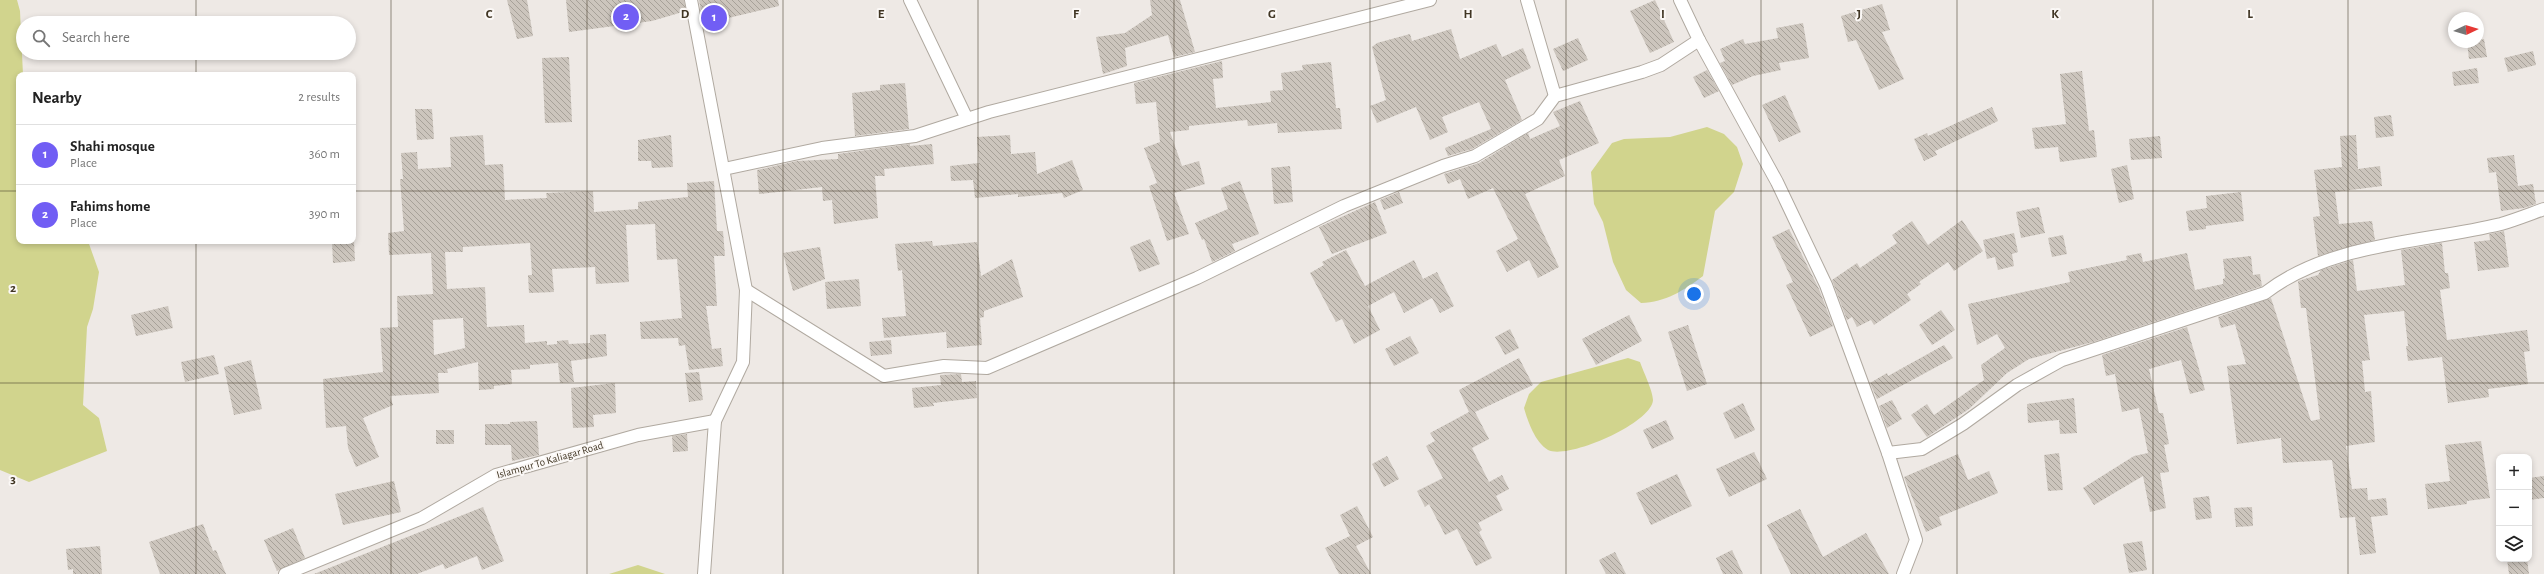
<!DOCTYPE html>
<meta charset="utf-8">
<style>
:root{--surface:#fff;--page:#f6f6f6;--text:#222;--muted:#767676;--line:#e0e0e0;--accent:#715ef4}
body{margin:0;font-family:"Alegreya Sans",sans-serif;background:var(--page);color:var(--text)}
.controls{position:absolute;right:12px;bottom:12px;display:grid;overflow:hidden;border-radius:8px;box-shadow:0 2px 6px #0003}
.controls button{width:36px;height:36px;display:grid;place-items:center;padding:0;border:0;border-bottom:1px solid var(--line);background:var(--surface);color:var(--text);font:20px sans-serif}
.compass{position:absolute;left:2448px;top:12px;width:36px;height:36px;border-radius:50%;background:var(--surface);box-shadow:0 2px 6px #0003;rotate:86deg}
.you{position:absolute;left:1694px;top:294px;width:14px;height:14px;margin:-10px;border:3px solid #fff;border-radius:50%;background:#1a73e8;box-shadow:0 0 0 6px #1a73e833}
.badge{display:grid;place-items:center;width:26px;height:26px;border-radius:50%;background:var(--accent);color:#fff;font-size:13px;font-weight:700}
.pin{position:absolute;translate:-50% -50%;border:2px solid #fff;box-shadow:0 1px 4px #0006}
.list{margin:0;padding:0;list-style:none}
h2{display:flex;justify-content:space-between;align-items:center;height:52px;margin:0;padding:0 16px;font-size:17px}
h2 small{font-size:13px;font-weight:400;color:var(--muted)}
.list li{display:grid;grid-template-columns:26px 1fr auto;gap:12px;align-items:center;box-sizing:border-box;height:60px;padding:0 16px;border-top:1px solid var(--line)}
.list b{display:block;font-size:15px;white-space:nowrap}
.list p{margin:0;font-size:13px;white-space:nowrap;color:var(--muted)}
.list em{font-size:13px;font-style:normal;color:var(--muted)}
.icon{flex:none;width:22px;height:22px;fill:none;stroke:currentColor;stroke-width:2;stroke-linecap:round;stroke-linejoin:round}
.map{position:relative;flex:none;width:2544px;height:574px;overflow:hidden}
.search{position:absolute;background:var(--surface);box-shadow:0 2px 6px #0003;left:16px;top:16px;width:340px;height:44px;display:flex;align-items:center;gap:10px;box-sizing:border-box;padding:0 14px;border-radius:22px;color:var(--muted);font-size:15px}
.panel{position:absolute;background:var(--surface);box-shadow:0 2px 6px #0003;left:16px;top:72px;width:340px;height:172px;border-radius:8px}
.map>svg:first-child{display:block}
</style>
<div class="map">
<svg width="2544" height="574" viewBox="0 0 2544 574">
<defs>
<pattern id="building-back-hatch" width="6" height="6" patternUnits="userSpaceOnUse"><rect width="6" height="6" fill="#ccc5bd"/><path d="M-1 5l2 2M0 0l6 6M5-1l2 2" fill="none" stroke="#a7a199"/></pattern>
</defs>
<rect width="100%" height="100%" fill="#eee9e5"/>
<g fill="#d1d48d">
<path d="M0 0H17L20 11 23 75H19V241H88L99 272 93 309 87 327 83 405 99 418 107 451 29 482 0 470Z"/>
<path d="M1707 127 1724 134 1737 147 1743 164 1734 192 1715 211 1703 276C1683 291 1666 302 1641 303L1626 290 1613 262 1603 222 1594 204 1591 172 1612 143 1624 139 1670 137Z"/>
<path d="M1628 358 1640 362C1643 371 1653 391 1653 400 1652 423 1568 460 1548 450 1535 442 1528 422 1524 408L1529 394 1541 382Z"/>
<path d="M638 565 665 574H609Z"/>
</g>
<g fill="url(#building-back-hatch)" fill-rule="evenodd">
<path d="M507 0H527L533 36 517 39Z"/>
<path d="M566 0H684L686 11 652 21 569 32Z"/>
<path d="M699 0H778L779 6 703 24Z"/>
<path d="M1150 0H1180L1195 52 1174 57 1168 35 1125 48 1127 66 1103 74 1096 37 1125 33 1152 15Z"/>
<path d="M1655 0 1674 42 1650 53 1630 11Z"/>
<path d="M1882 4 1890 30 1882 32 1904 79 1879 90 1856 40 1848 42 1841 16Z"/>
<path d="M1803 23 1809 58 1779 63 1781 70 1753 76 1732 85 1720 63 1725 61 1720 49 1743 39 1745 44 1778 38 1776 28Z"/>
<path d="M1451 29 1460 59 1496 44 1502 57 1523 48 1531 68 1505 80 1522 120 1472 149 1448 156 1445 148 1491 129 1479 102 1442 117 1448 132 1430 140 1416 107 1377 123 1370 106 1386 100 1372 47 1377 43 1410 34 1412 41Z"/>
<path d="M1578 38 1588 60 1563 71 1553 49Z"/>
<path d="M2484 39 2487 57 2469 59 2467 42Z"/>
<path d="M2533 51 2536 65 2508 72 2504 58Z"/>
<path d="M569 57 572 122 545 123 542 58Z"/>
<path d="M1222 61 1223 78 1213 79 1216 108 1271 102 1270 91 1283 90 1281 73 1303 70 1302 65 1331 62 1336 108H1340L1342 129 1278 133 1277 123 1248 126 1247 120 1189 126V130L1170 132 1182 166 1199 161 1205 184 1174 193 1189 234 1167 241 1149 186 1157 183 1144 148 1160 142 1156 102 1136 104 1134 83Z"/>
<path d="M2477 68 2479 83 2454 86 2452 72Z"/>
<path d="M1707 70 1719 91 1704 98 1693 77Z"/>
<path d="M2082 71 2089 131 2094 130 2097 157 2060 162 2058 147 2035 149 2032 128 2066 124 2060 74Z"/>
<path d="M905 83 909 129 855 136 852 93 880 90V85Z"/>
<path d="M1785 95 1801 132 1779 142 1762 105Z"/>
<path d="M1580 101 1599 143 1559 160 1565 176 1525 194 1559 267 1538 278 1529 260 1507 272 1496 251 1518 239 1493 188 1468 199 1460 179 1448 184 1444 174 1479 163 1528 133 1530 139 1560 126 1553 112Z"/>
<path d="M1992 107 1998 121 1935 151 1937 155 1924 161 1914 139 1927 133 1928 136Z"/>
<path d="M415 109H432L434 139 417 140Z"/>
<path d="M2391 115 2394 136 2376 138 2374 117Z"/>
<path d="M483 135 485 165 503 164 505 200 547 198 546 193 593 191 594 212 638 209V202L688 197 687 183 714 181 717 231H723L725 256H714L717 306H706L712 349 721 348 723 366 689 370 685 345 679 346 678 338 641 339 640 322 682 318 677 259 657 260 655 224 626 225 629 282 596 284 595 267 552 269 554 292 529 293 528 275H532L530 243 463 247V252H445L447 289 485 287 487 327 524 325 525 343 547 341V345L557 344V341L568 340 569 344 590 343V335L606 334 607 356 571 361 574 382 560 383 558 363 530 365V369L511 370 512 384 494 386V389L479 390 478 362 447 369 448 373H438L439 393 390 396 393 405 363 418 379 457 356 467 348 448 346 426 326 428 323 379 383 372 380 328 398 327 397 296 433 294 431 253 389 255 388 233 404 231 400 179H403L401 153 417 152 418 169 451 167 450 137ZM463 318 465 348 434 355 433 320Z"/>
<path d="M671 135 673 167 652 168 651 161H638V140Z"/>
<path d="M1010 135 1011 154 1035 152 1037 174 1072 160 1083 190 1064 198 1062 193 1018 197V194L975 198 973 180 951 181 950 166 979 163 977 137Z"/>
<path d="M2356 135 2358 169 2380 166 2382 186 2335 192 2339 224 2372 221 2375 240 2318 256 2313 217 2320 216 2314 170 2342 167 2340 136Z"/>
<path d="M2160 136 2162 158 2131 160 2129 139Z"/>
<path d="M910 144V146L932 144 934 164 884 169 885 176H875L878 218 834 224 832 200 823 201 822 187 759 194 757 170 797 161 838 159V154Z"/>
<path d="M2514 155 2518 186 2533 184 2536 204 2524 208 2501 211 2496 172 2489 173 2487 158Z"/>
<path d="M2127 165 2134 199 2119 203 2111 169Z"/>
<path d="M1290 166 1293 202 1274 204 1271 168Z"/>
<path d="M1240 181 1259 234 1232 244 1235 251 1212 262 1204 239 1202 240 1195 223 1228 209 1221 188Z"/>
<path d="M1399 192 1403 203 1384 210 1380 200Z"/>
<path d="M2241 192 2244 221 2206 226V229L2189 231 2186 211 2207 208 2206 196Z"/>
<path d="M1375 202 1387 233 1332 254 1319 227Z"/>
<path d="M2039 207 2045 233 2021 238 2016 212Z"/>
<path d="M1962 220 1983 251 1954 271 1948 262 1919 282 1921 284 1907 294 1911 300 1874 325 1871 320 1857 327 1852 317 1847 320 1832 280 1857 263 1860 268 1897 243 1892 235 1912 221 1928 245Z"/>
<path d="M1789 229 1819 289 1833 326 1810 337 1786 285 1793 282 1772 237Z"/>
<path d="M2504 231 2509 267 2478 271 2474 242 2490 240 2489 234Z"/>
<path d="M2014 233 2018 252 2012 254 2014 266 1998 270 1995 257 1987 259 1983 240Z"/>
<path d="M2063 235 2067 254 2052 257 2048 238Z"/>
<path d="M1150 239 1160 264 1139 272 1130 247Z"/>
<path d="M332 241H354L355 261 333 263Z"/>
<path d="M932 241 933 246 977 242 981 276 1012 259 1023 297 984 311V317L980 318 982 345 947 348 946 332 884 338 882 318 906 316 902 270 898 271 895 244Z"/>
<path d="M2442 243 2445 273H2448L2450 288 2440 290 2447 340 2527 330 2530 351 2524 352 2528 384 2488 389 2489 397 2448 403 2442 357 2408 361 2406 346H2408L2404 311 2364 315 2370 360 2362 361 2365 392 2371 391 2375 442 2346 446 2352 489 2367 488 2368 500 2386 498 2388 515 2371 517 2376 553 2360 555 2355 517 2340 518 2332 460 2283 463 2281 438 2237 444 2227 366 2246 364 2235 324 2221 328 2218 317 2271 298 2311 421 2320 419 2306 308H2301L2298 281 2318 275 2321 270 2353 260 2357 291 2405 285 2401 250Z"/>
<path d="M820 247 825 279 793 291 783 253Z"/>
<path d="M1346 250 1365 286 1414 260 1423 279 1437 272 1454 306 1440 313 1432 298 1404 313 1394 292 1368 306 1380 330 1354 344 1342 319 1336 322 1310 273 1324 265 1322 262Z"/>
<path d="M2141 253 2143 262 2187 253 2195 290 2223 284V279L2225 278 2223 259 2251 256 2253 275 2260 274 2262 286 2093 342 2029 359 2007 373 1969 409 1927 437 1911 415 1927 404 1934 415 1984 380 1981 365 2005 348 1997 334 1977 345 1968 304 2070 282 2068 272 2127 260 2126 256Z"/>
<path d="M859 279 861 306 827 309 825 282Z"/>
<path d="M168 306 173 328 136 336 131 315Z"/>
<path d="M1941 310 1955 330 1932 345 1919 325Z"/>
<path d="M1629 315 1642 341 1596 365 1582 339Z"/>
<path d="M1688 325 1707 384 1687 391 1668 332Z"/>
<path d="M2187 327 2205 390 2190 394 2181 360 2149 369 2159 413H2163L2169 444 2164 445 2169 472 2160 473 2166 508 2150 512 2143 476 2094 505 2083 488 2134 456 2148 453 2139 408 2122 412 2115 374 2106 376 2102 355Z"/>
<path d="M1510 329 1519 348 1505 355 1495 337Z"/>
<path d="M1410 336 1419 353 1394 366 1385 349Z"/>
<path d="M891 340 892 354 871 356 869 342Z"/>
<path d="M1944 345 1953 358 1877 399 1870 383 1887 373 1888 376Z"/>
<path d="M214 355 219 374 185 382 181 362Z"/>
<path d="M1519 358 1533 385 1475 412 1489 439 1472 448 1489 482 1502 475 1509 489 1496 496 1503 510 1478 523 1482 530 1479 532 1492 558 1476 566 1457 529 1445 535 1429 504 1425 507 1417 491 1443 478 1426 446 1435 441 1430 433 1469 412 1459 390Z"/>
<path d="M251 360 262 409 234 415 224 367Z"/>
<path d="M699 372 703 400 689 402 685 373Z"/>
<path d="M961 374 962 382 976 381 977 398 933 403 934 406 914 408 912 388 941 385 940 375Z"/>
<path d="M615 383 616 413 593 415 594 427 573 428 571 388Z"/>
<path d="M2074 398 2077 433 2060 434 2059 420 2028 423 2027 404Z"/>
<path d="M1892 400 1902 419 1887 428 1879 406Z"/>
<path d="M1743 403 1755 430 1735 439 1723 413Z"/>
<path d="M1666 420 1674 439 1652 449 1643 430Z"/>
<path d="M537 421 539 455 512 461 511 445H485V424H510V422Z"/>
<rect x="436" y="430" width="18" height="14"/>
<path d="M687 434 688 451 673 452 672 436Z"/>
<path d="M2481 441 2490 498 2467 501V504L2428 509 2425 484 2450 481 2445 445Z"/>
<path d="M1754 452 1767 479 1729 497 1716 469Z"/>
<path d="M2059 453 2063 490 2048 491 2044 455Z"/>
<path d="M1958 454 1968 480 1989 471 1998 493 1939 517 1942 525 1926 532 1904 477Z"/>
<path d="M1387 456 1399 479 1384 487 1372 464Z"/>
<path d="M1677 474 1692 506 1651 525 1636 493Z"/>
<path d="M2544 476V498L2529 500V478Z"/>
<path d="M394 481 401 512 343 525 335 494Z"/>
<path d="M2209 496 2212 518 2196 520 2193 498Z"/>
<path d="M1357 506 1373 537 1356 546 1371 574H1339L1325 548 1350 536 1340 515Z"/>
<path d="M483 507 504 561 482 570 477 556 445 569 443 564 417 574H314Z"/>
<path d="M2252 507 2253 526 2236 527 2234 508Z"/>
<path d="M1800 509 1823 557 1866 533 1889 574H1791L1767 525Z"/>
<path d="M203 524 213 551 216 550 226 574H160L149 542Z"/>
<path d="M293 528 305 558 277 571 264 540Z"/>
<path d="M2142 541 2147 570 2129 573 2123 544Z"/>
<path d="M100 546 102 574H73V569L68 570 66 549Z"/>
<path d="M1732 550 1743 574H1723L1716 558Z"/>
<path d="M1615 552 1626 574H1606L1599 560Z"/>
<path d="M2507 559H2527L2529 574H2509Z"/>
</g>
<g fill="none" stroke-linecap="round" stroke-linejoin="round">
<defs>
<g id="street">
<path d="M691 0 746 290 743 362 715 421 704 574"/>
<path d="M910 0 967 119"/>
<path d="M1527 0 1555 96"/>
<path d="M1680 0 1699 40 1777 182 1826 285 1888 453 1916 540 1903 574"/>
<path d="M724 169 822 148 915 136 989 112 1430 0"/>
<path d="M746 290 884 376 944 366 987 368 1197 278 1344 206 1443 166 1475 156 1538 119 1555 96 1642 72 1661 65 1699 40"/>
<path d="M1888 453 1922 449 1963 424 2017 385 2062 360 2265 293C2331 242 2423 243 2501 224 2515 220 2530 214 2544 209"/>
<path d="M285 574 422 518 496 475 638 435 715 421"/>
</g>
</defs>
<use href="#street" stroke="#b0a9a0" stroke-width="14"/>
<use href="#street" stroke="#fff" stroke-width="12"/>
</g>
<path fill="none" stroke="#413624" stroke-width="1" stroke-opacity="0.55" d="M196 0V23M391 0V574M587 0V574M783 0V574M978 0V574M1174 0V574M1370 0V574M1566 0V574M1761 0V574M1957 0V574M2153 0V574M2348 0V574M196 53V75M0 191H19M353 191H2544M196 241V574M0 383H2544"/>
<g text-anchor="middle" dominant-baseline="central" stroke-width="4" stroke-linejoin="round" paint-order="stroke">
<g font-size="11" fill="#413624" stroke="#fbf8f6">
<text transform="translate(550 460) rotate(-16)">Islampur To Kaliagar Road</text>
</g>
</g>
<g font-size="13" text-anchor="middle" font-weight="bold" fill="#413624" stroke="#fbf8f6" stroke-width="4" stroke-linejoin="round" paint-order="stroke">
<text x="489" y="18">C</text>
<text x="685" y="18">D</text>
<text x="881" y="18">E</text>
<text x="1076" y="18">F</text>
<text x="1272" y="18">G</text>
<text x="1468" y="18">H</text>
<text x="1663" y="18">I</text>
<text x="1859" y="18">J</text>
<text x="2055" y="18">K</text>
<text x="2250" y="18">L</text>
<text x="13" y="292">2</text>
<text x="13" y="483">3</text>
</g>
</svg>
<div class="controls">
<button>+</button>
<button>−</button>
<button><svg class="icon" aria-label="layers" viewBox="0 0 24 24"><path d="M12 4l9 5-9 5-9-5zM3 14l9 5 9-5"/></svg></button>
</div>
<svg class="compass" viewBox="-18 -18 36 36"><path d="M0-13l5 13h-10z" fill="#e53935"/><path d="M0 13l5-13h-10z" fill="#767676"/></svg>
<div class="you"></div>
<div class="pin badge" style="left:714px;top:18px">1</div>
<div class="pin badge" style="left:626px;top:17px">2</div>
<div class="search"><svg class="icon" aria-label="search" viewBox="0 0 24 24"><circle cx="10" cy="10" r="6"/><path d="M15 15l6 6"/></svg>Search here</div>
<section class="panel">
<h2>Nearby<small>2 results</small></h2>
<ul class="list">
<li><span class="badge">1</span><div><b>Shahi mosque</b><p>Place</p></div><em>360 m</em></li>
<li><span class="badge">2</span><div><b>Fahims home</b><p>Place</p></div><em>390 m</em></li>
</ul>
</section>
</div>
